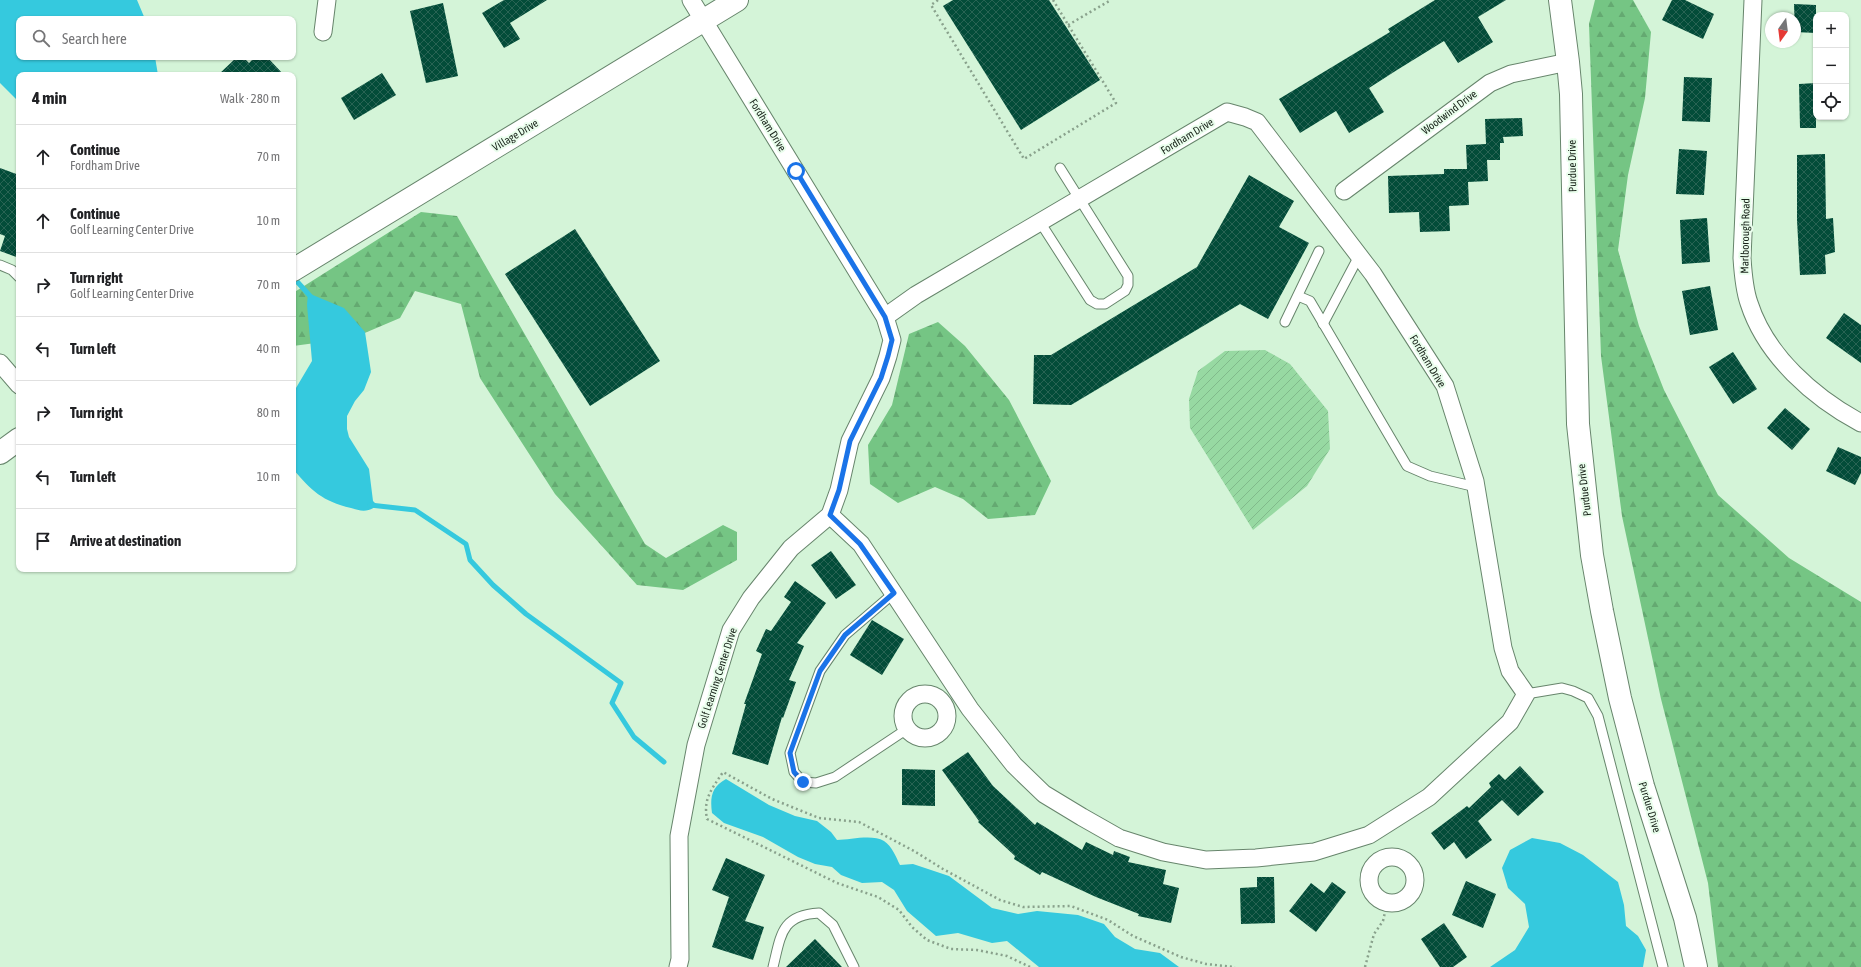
<!DOCTYPE html>
<meta charset="utf-8">
<style>
:root{--surface:#fff;--page:#f2f2f2;--text:#202124;--muted:#757577;--line:#e0e0e0}
body{margin:0;font-family:"Asap Condensed",sans-serif;background:var(--page);color:var(--text)}
.controls{position:absolute;right:12px;top:12px;display:grid;overflow:hidden;border-radius:8px;box-shadow:0 1px 3px #0004}
.controls button{width:36px;height:36px;display:grid;place-items:center;padding:0;border:0;border-bottom:1px solid var(--line);background:var(--surface);color:var(--text);font:20px sans-serif}
.compass{position:absolute;left:1765px;top:12px;width:36px;height:36px;border-radius:50%;background:var(--surface);box-shadow:0 1px 3px #0004;rotate:194deg}
.stop{position:absolute;width:12px;height:12px;margin:-9px;border:3px solid #1a73e8;border-radius:50%;background:#fff}
.stop.end{background:#1a73e8;border-color:#fff;box-shadow:0 1px 4px #0008}
.list{margin:0;padding:0;list-style:none}
h2{display:flex;justify-content:space-between;align-items:center;height:52px;margin:0;padding:0 16px;font-size:17px}
h2 small{font-size:13px;font-weight:400;color:var(--muted)}
.list li{display:grid;grid-template-columns:26px 1fr auto;gap:12px;align-items:center;box-sizing:border-box;height:64px;padding:0 16px;border-top:1px solid var(--line)}
.list b{display:block;font-size:15px;white-space:nowrap}
.list p{margin:0;font-size:13px;white-space:nowrap;color:var(--muted)}
.list em{font-size:13px;font-style:normal;color:var(--muted)}
.icon{flex:none;width:22px;height:22px;fill:none;stroke:currentColor;stroke-width:2;stroke-linecap:round;stroke-linejoin:round}
.map{position:relative;flex:none;width:1861px;height:967px;overflow:hidden}
.search{position:absolute;background:var(--surface);box-shadow:0 1px 3px #0004;left:16px;top:16px;width:280px;height:44px;display:flex;align-items:center;gap:10px;box-sizing:border-box;padding:0 14px;border-radius:8px;color:var(--muted);font-size:15px}
.panel{position:absolute;background:var(--surface);box-shadow:0 1px 3px #0004;left:16px;top:72px;width:280px;height:500px;border-radius:8px}
.map>svg:first-child{display:block}
</style>
<div class="map">
<svg width="1861" height="967" viewBox="0 0 1861 967">
<defs>
<pattern id="forest-firs" width="22" height="20" patternUnits="userSpaceOnUse"><rect width="22" height="20" fill="#75c584"/><path d="M5 1l3.5 6h-7zM16 11l3.5 6h-7z" fill="#64a971"/></pattern>
<pattern id="garden-furrows" width="10" height="10" patternUnits="userSpaceOnUse"><rect width="10" height="10" fill="#97d9a2"/><path d="M-1 1l2-2M0 10L10 0M9 11l2-2" fill="none" stroke="#81ba8b"/></pattern>
<pattern id="building-cross-hatch" width="8" height="8" patternUnits="userSpaceOnUse"><rect width="8" height="8" fill="#034c39"/><path d="M0 0l8 8M0 8l8-8" fill="none" stroke="#286353"/></pattern>
</defs>
<rect width="100%" height="100%" fill="#d4f4d8"/>
<g fill="url(#forest-firs)">
<path d="M1595 0H1633L1651 32 1645 98 1628 175 1618 250 1639 326 1664 390 1718 495 1789 558 1861 602V967H1718L1708 883 1661 699 1622 516 1601 356 1589 24Z"/>
<path d="M421 212 457 216 645 544 666 558 723 525 737 532V560L683 590 637 585 555 494 480 378 461 304 415 291 400 318 353 338 293 346V293Z"/>
<path d="M938 322 965 346 1009 400 1051 481 1035 515 988 519 963 499 935 487 898 503 870 484 868 445 892 405 909 334Z"/>
</g>
<path fill="url(#garden-furrows)" d="M1265 350 1290 364 1328 411 1330 449 1307 486 1253 530 1190 428 1189 399 1198 371 1225 351Z"/>
<g fill="#35c9de">
<path d="M0 0H137L145 19H19V57H155L158 75H19V102L0 83Z"/>
<path d="M308 293 344 308 365 332 371 372 364 390 355 401 347 416V429L349 437 369 469 373 501 377 505C369 513 360 511 351 508 322 501 312 491 293 469V393L312 361 307 305Z"/>
<path d="M726 779 769 805 795 816 817 821 831 832 837 840C850 840 872 834 884 841 892 846 896 857 900 865L913 864 949 876 992 908 1018 914 1037 911 1078 915 1104 924 1115 937 1135 949 1160 953 1179 967H1039L1007 941 992 943 958 933 936 936 907 911 894 890 882 882 862 883 841 875 832 867 815 864 798 857 763 837 724 823 712 813C710 798 711 787 726 779Z"/>
<path d="M1532 838 1560 843 1583 855 1618 882 1624 905 1626 926 1638 936 1646 950 1643 967H1490L1515 950 1529 927 1525 904 1508 888 1502 868 1510 850Z"/>
</g>
<g fill="none" stroke-linecap="round" stroke-linejoin="round">
<g stroke="#35c9de" stroke-width="5">
<path d="M293 277 311 297"/>
<path d="M370 505 415 510 466 544 470 560 493 585 526 614 621 683 612 703 634 737 664 762"/>
</g>
</g>
<g fill="url(#building-cross-hatch)">
<path d="M504 0H547L510 23 520 39 504 48 482 13Z"/>
<path d="M953 0H1049L1100 80 1021 130 943 6Z"/>
<path d="M1435 0H1506L1478 17 1493 42 1458 63 1444 41 1397 70 1369 88 1384 112 1349 133 1336 111 1300 133 1279 99 1390 32 1388 29Z"/>
<path d="M1672 0H1685L1714 14 1703 39 1662 20Z"/>
<path d="M443 3 458 76 426 83 410 11Z"/>
<path d="M1794 4 1816 5V33L1795 32Z"/>
<path d="M237 57H243L249 63 255 57H267L284 75H218Z"/>
<path d="M382 73 396 95 354 120 341 98Z"/>
<path d="M1684 77 1712 78 1710 122 1682 121Z"/>
<path d="M1816 83V128H1800L1799 84Z"/>
<path d="M1522 118 1523 136 1503 137 1504 143H1500V160H1487L1488 181 1468 182 1469 205 1449 206 1450 231 1420 232 1419 212 1389 213 1388 176 1444 174V169H1467L1466 145 1486 144 1485 119Z"/>
<path d="M1679 149 1707 151 1704 195 1676 194Z"/>
<path d="M1825 154 1826 219 1833 218 1835 252 1825 255 1826 274 1800 275 1797 220V155Z"/>
<path d="M0 168 19 175V258L0 251 5 236 0 234Z"/>
<path d="M1249 175 1294 201 1279 227 1309 243 1268 319 1240 304 1071 405 1033 404 1034 355H1051L1197 267Z"/>
<path d="M1707 218 1710 262 1682 264 1680 220Z"/>
<path d="M575 229 660 361 590 406 505 274Z"/>
<path d="M1710 286 1718 330 1690 335 1682 291Z"/>
<path d="M1844 313 1861 325V363L1826 338Z"/>
<path d="M1733 352 1757 389 1733 404 1709 367Z"/>
<path d="M1785 408 1810 429 1792 450 1767 428Z"/>
<path d="M1838 447 1861 457V473L1855 485 1826 471Z"/>
<path d="M831 551 856 585 836 599 811 565Z"/>
<path d="M795 581 826 603 797 643 804 646 789 680 796 682 783 718 782 717 768 765 732 754 746 704H744L762 654 756 651 766 629 771 631 791 602 784 597Z"/>
<path d="M872 620 904 639 882 675 850 655Z"/>
<path d="M968 752 993 786 1035 825 1037 822 1082 850 1086 842 1113 855 1114 851 1130 857 1128 862 1166 870 1163 884 1179 888 1171 923 1138 916 1139 914 1096 897 1042 872 1040 875 1014 859 1015 856 978 822 979 821 942 770Z"/>
<path d="M1520 766 1544 792 1518 816 1502 800 1478 821 1492 840 1466 859 1454 842 1444 850 1431 833 1467 806 1469 808 1491 787 1489 783 1499 774 1505 780Z"/>
<path d="M902 769 935 770V806L902 805Z"/>
<path d="M726 858 765 875 745 921 764 927 753 960 712 947 729 897 712 890Z"/>
<path d="M1257 877H1274L1275 923 1241 924 1240 888 1257 887Z"/>
<path d="M1466 881 1496 894 1483 928 1452 915Z"/>
<path d="M1332 882 1346 892 1316 932 1289 911 1311 883 1324 893Z"/>
<path d="M1444 923 1467 957 1453 967H1440L1421 939Z"/>
<path d="M815 939 842 967H786Z"/>
</g>
<g fill="none" stroke-linecap="round" stroke-linejoin="round">
<defs>
<g id="lane">
<path d="M1040 222 1090 300 1097 304H1105L1125 291 1128 285V276L1060 168"/>
<path d="M0 265 12 270 19 277"/>
<path d="M1298 296 1310 301 1407 466 1430 476 1476 487"/>
<path d="M1285 322 1319 251"/>
<path d="M1323 324 1359 256"/>
<path d="M894 593 845 635 820 671 790 753 794 772 803 782 816 783 835 777 907 729"/>
<path d="M1526 694 1562 688 1573 691 1588 698 1598 716 1663 967"/>
<path d="M773 967C781 935 781 915 819 913L833 925 854 967"/>
</g>
<g id="street">
<path d="M1753 0 1742 258C1743 273 1744 289 1749 303 1766 356 1814 398 1861 423"/>
<path d="M323 32 327 0"/>
<path d="M1344 191 1490 83 1511 74 1568 62"/>
<path d="M0 363 19 385"/>
<path d="M830 515 861 544 970 709 1014 765 1044 794 1082 817 1119 838 1163 852 1206 860 1256 858 1314 852 1369 835 1429 797 1510 722 1526 694 1510 671 1503 648 1475 481 1445 386 1373 274 1257 122 1245 117 1227 112 916 295 885 317"/>
<circle cx="925" cy="716" r="22"/>
<circle cx="1392" cy="880" r="23"/>
<path d="M678 967 680 959 679 836 696 745 731 630 751 598 791 548 830 515 839 490 850 441 881 378 888 356 892 340 885 317 691 0"/>
</g>
<g id="secondary">
<path d="M1560 0 1568 62 1571 94 1578 424 1592 555 1602 611 1620 698 1643 786 1685 918 1696 967"/>
<path d="M293 270 737 0"/>
<path d="M0 453 19 439"/>
</g>
</defs>
<use href="#lane" stroke="#67856c" stroke-width="11"/>
<use href="#street" stroke="#67856c" stroke-width="19"/>
<use href="#secondary" stroke="#67856c" stroke-width="24"/>
<g stroke="#89a18c" stroke-width="2.5" stroke-dasharray="2 3" stroke-linecap="butt">
<path d="M938 0 931 5 1024 159 1116 103 1053 0"/>
<path d="M1068 25 1111 0"/>
<path d="M1030 967 1007 956 977 950 951 949 927 940 912 927 899 910 878 897 837 883 707 819C703 798 712 789 723 772L772 799 819 818 859 822 914 851 943 869 1000 900 1023 907 1071 906 1108 920 1133 936 1181 957 1206 964 1235 967"/>
<path d="M1365 967 1374 934 1383 921 1387 903"/>
</g>
<use href="#lane" stroke="#fff" stroke-width="9"/>
<use href="#street" stroke="#fff" stroke-width="17"/>
<use href="#secondary" stroke="#fff" stroke-width="22"/>
</g>
<g fill="none" stroke-linecap="round" stroke-linejoin="round">
<path stroke="#1a73e8" stroke-width="5" d="M796 171 885 317 892 340 888 356 881 378 850 441 839 490 830 515 860 544 894 593 845 635 820 671 790 753 794 772 803 782"/>
</g>
<g text-anchor="middle" dominant-baseline="central" stroke-width="4" stroke-linejoin="round" paint-order="stroke">
<g font-size="11" fill="#182319" stroke="#eafeed">
<text transform="translate(1449 112) rotate(-37)">Woodwind Drive</text>
<text transform="translate(768 125) rotate(58)">Fordham Drive</text>
<text transform="translate(515 135) rotate(-31)">Village Drive</text>
<text transform="translate(1187 136) rotate(-31)">Fordham Drive</text>
<text transform="translate(1572 166) rotate(-91)">Purdue Drive</text>
<text transform="translate(1745 236) rotate(-89)">Marlborough Road</text>
<text transform="translate(1428 361) rotate(59)">Fordham Drive</text>
<text transform="translate(1584 490) rotate(-97)">Purdue Drive</text>
<text transform="translate(717 678) rotate(-72)">Golf Learning Center Drive</text>
<text transform="translate(1650 807) rotate(73)">Purdue Drive</text>
</g>
</g>
</svg>
<div class="controls">
<button>+</button>
<button>−</button>
<button><svg class="icon" aria-label="locate" viewBox="0 0 24 24"><circle cx="12" cy="12" r="6"/><path d="M12 2v4M12 18v4M2 12h4M18 12h4"/></svg></button>
</div>
<svg class="compass" viewBox="-18 -18 36 36"><path d="M0-13l5 13h-10z" fill="#e53935"/><path d="M0 13l5-13h-10z" fill="#757577"/></svg>
<div class="stop" style="left:796px;top:171px"></div>
<div class="stop end" style="left:803px;top:782px"></div>
<div class="search"><svg class="icon" aria-label="search" viewBox="0 0 24 24"><circle cx="10" cy="10" r="6"/><path d="M15 15l6 6"/></svg>Search here</div>
<section class="panel">
<h2>4 min<small>Walk · 280 m</small></h2>
<ul class="list">
<li><svg class="icon" aria-label="ahead" viewBox="0 0 24 24"><path d="M12 20V5M6 11l6-6 6 6"/></svg><div><b>Continue</b><p>Fordham Drive</p></div><em>70 m</em></li>
<li><svg class="icon" aria-label="ahead" viewBox="0 0 24 24"><path d="M12 20V5M6 11l6-6 6 6"/></svg><div><b>Continue</b><p>Golf Learning Center Drive</p></div><em>10 m</em></li>
<li><svg class="icon" aria-label="right" viewBox="0 0 24 24"><path d="M7 20v-9h11M14 6l5 5-5 5"/></svg><div><b>Turn right</b><p>Golf Learning Center Drive</p></div><em>70 m</em></li>
<li><svg class="icon" aria-label="left" viewBox="0 0 24 24"><path d="M17 20v-9H6M10 6l-5 5 5 5"/></svg><div><b>Turn left</b></div><em>40 m</em></li>
<li><svg class="icon" aria-label="right" viewBox="0 0 24 24"><path d="M7 20v-9h11M14 6l5 5-5 5"/></svg><div><b>Turn right</b></div><em>80 m</em></li>
<li><svg class="icon" aria-label="left" viewBox="0 0 24 24"><path d="M17 20v-9H6M10 6l-5 5 5 5"/></svg><div><b>Turn left</b></div><em>10 m</em></li>
<li><svg class="icon" aria-label="arrive" viewBox="0 0 24 24"><path d="M6 21V4h12l-3 4 3 4H6"/></svg><div><b>Arrive at destination</b></div></li>
</ul>
</section>
</div>
